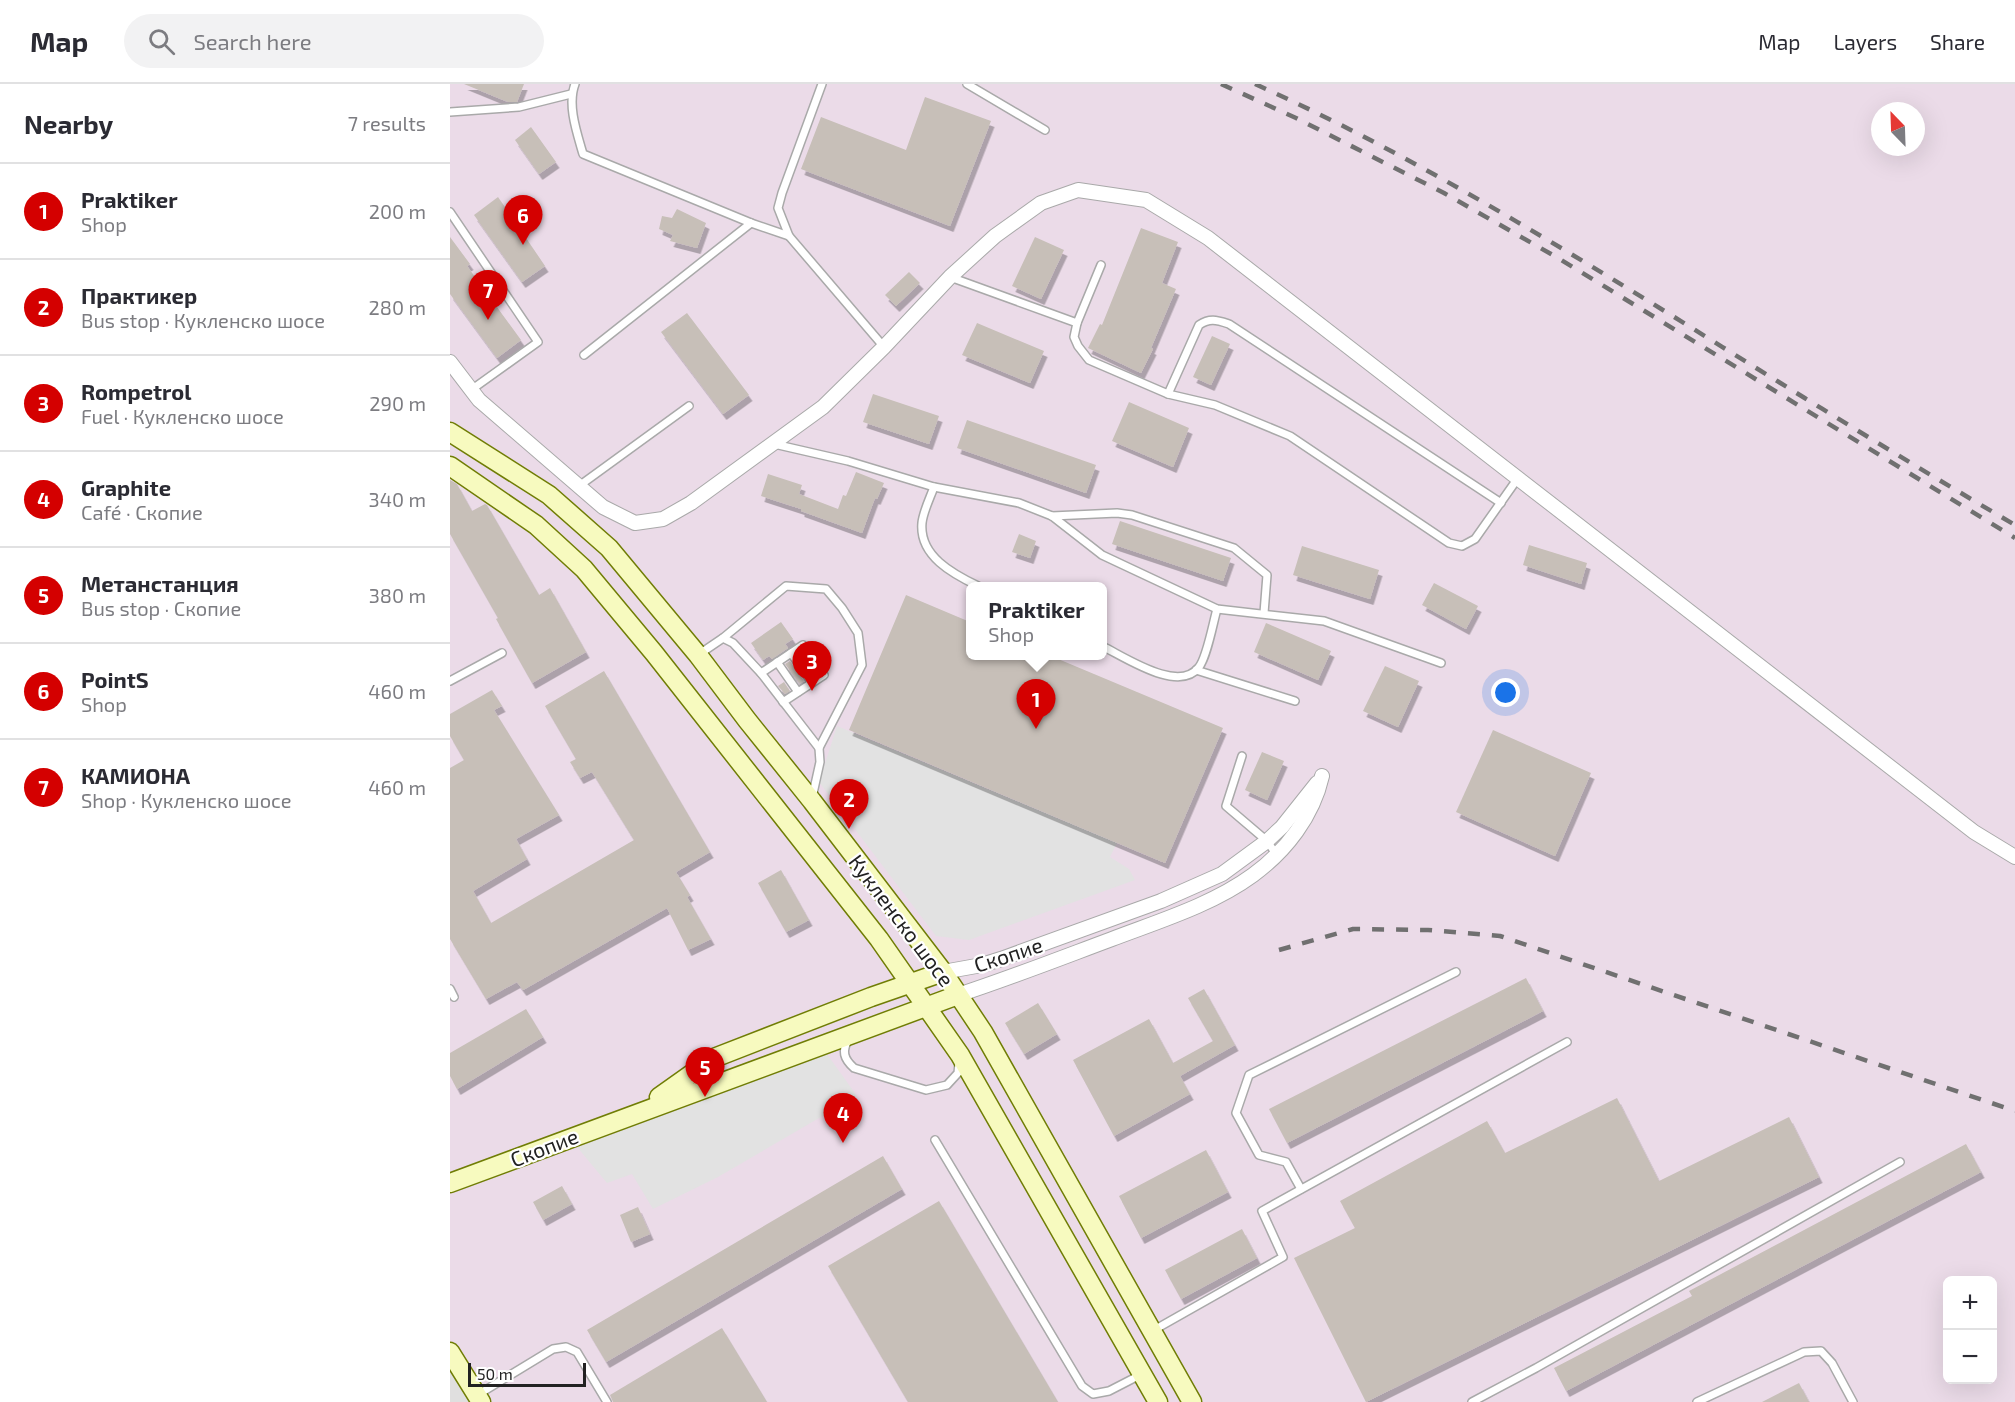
<!DOCTYPE html>
<meta charset="utf-8">
<style>
:root{--surface:#fff;--page:#f2f2f3;--text:#2b2b33;--muted:#7c7c81;--line:#e1e1e2;--accent:#d40000}
body{margin:0;font-family:"Exo 2",sans-serif;background:var(--page);color:var(--text)}
.controls{position:absolute;right:18px;bottom:18px;display:grid;overflow:hidden;border-radius:9px;box-shadow:0 6px 24px #0002}
.controls button{width:54px;height:54px;display:grid;place-items:center;padding:0;border:0;border-bottom:2px solid var(--line);background:var(--surface);color:var(--text);font:30px sans-serif}
.compass{position:absolute;left:1421px;top:18px;width:54px;height:54px;border-radius:50%;background:var(--surface);box-shadow:0 6px 24px #0002;rotate:337deg}
.scale{position:absolute;left:18px;bottom:15px;width:118px;box-sizing:border-box;padding-left:6px;border:3px solid #222;border-top:0;font-size:16px;line-height:21px;white-space:nowrap;color:#222;-webkit-text-stroke:4px #fff;paint-order:stroke}
.you{position:absolute;left:1056px;top:609px;width:21px;height:21px;margin:-15px;border:4px solid #fff;border-radius:50%;background:#1a73e8;box-shadow:0 0 0 9px #1a73e833}
.badge{display:grid;place-items:center;width:39px;height:39px;border-radius:50%;background:var(--accent);color:#fff;font-size:20px;font-weight:700}
.pin{position:absolute;translate:-50% -50px;filter:drop-shadow(0 2px 3px #0008)}
.pin::after{content:'';position:absolute;top:32px;width:21px;height:18px;background:inherit;clip-path:polygon(0 0,100% 0,50% 100%)}
.popup{position:absolute;left:516px;top:498px;width:141px;height:78px;box-sizing:border-box;display:grid;place-content:center;border-radius:9px;background:var(--surface);filter:drop-shadow(0 2px 4px #0005);font-size:20px;white-space:nowrap;color:var(--muted)}
.popup b{font-size:22px;color:var(--text)}
.popup::after{content:'';position:absolute;left:50%;top:100%;margin-left:-12px;border:12px solid transparent;border-top-color:var(--surface)}
.list{margin:0;padding:0;list-style:none}
h2{display:flex;justify-content:space-between;align-items:center;height:78px;margin:0;padding:0 24px;font-size:26px}
h2 small{font-size:20px;font-weight:400;color:var(--muted)}
.list li{display:grid;grid-template-columns:39px 1fr auto;gap:18px;align-items:center;box-sizing:border-box;height:96px;padding:0 24px;border-top:2px solid var(--line)}
.list b{display:block;font-size:22px;white-space:nowrap}
.list p{margin:0;font-size:20px;white-space:nowrap;color:var(--muted)}
.list em{font-size:20px;font-style:normal;color:var(--muted)}
.icon{flex:none;width:33px;height:33px;fill:none;stroke:currentColor;stroke-width:2;stroke-linecap:round;stroke-linejoin:round}
.map{position:relative;flex:none;width:1565px;height:1318px;overflow:hidden}
header{display:flex;align-items:center;gap:36px;box-sizing:border-box;height:84px;padding:0 30px;background:var(--surface);border-bottom:2px solid var(--line)}
header strong{font-size:28px}
nav{display:flex;gap:33px;margin-inline-start:auto;font-size:21px}
.search{width:420px;height:54px;background:var(--page);display:flex;align-items:center;gap:15px;box-sizing:border-box;padding:0 21px;border-radius:33px;color:var(--muted);font-size:22px}
main{display:flex}
aside{flex:1;background:var(--surface)}
.map>svg:first-child{display:block}
</style>
<header>
<strong>Map</strong>
<div class="search"><svg class="icon" aria-label="search" viewBox="0 0 24 24"><circle cx="10" cy="10" r="6"/><path d="M15 15l6 6"/></svg>Search here</div>
<nav><a>Map</a><a>Layers</a><a>Share</a></nav>
</header>
<main>
<aside>
<h2>Nearby<small>7 results</small></h2>
<ul class="list">
<li><span class="badge">1</span><div><b>Praktiker</b><p>Shop</p></div><em>200 m</em></li>
<li><span class="badge">2</span><div><b>Практикер</b><p>Bus stop · Кукленско шосе</p></div><em>280 m</em></li>
<li><span class="badge">3</span><div><b>Rompetrol</b><p>Fuel · Кукленско шосе</p></div><em>290 m</em></li>
<li><span class="badge">4</span><div><b>Graphite</b><p>Café · Скопие</p></div><em>340 m</em></li>
<li><span class="badge">5</span><div><b>Метанстанция</b><p>Bus stop · Скопие</p></div><em>380 m</em></li>
<li><span class="badge">6</span><div><b>PointS</b><p>Shop</p></div><em>460 m</em></li>
<li><span class="badge">7</span><div><b>КАМИОНА</b><p>Shop · Кукленско шосе</p></div><em>460 m</em></li>
</ul>
</aside>
<div class="map">
<svg width="1565" height="1318" viewBox="0 0 1565 1318">
<defs>
<filter id="shadow"><feDropShadow dx="3.5" dy="6" stdDeviation="0" flood-color="#0004"/></filter>
</defs>
<rect width="100%" height="100%" fill="#f2efe9"/>
<path fill="#e0dfdf" d="M0 1277 24 1318H0Z"/>
<path fill="#ebdbe8" fill-rule="evenodd" d="M0 0H1565V1318H24L0 1277ZM1430 27H1466V63H1430ZM520 502H652V572H520ZM1498 1196H1542V1296H1498Z"/>
<g fill="#e2e2e2">
<path d="M387 642 667 759 660 773 679 785 685 796 519 856 486 852 369 698Z"/>
<path d="M377 970 407 1012 268 1093 203 1125 182 1090 157 1099 127 1063Z"/>
</g>
<g fill="#c7bfb8" filter="url(#shadow)">
<path d="M14 0H74L67 18H58Z"/>
<path d="M475 13 541 37 500 142 351 85 371 33 456 66Z"/>
<path d="M81 43 106 78 89 90 65 56Z"/>
<path d="M48 113 95 182 72 198 24 131Z"/>
<path d="M227 125 256 139 247 164 220 157 223 151 209 145 212 132 222 134Z"/>
<path d="M691 144 728 158 712 199 726 205 701 264 703 265 691 289 638 264 650 240 652 241Z"/>
<path d="M0 153 20 180 17 182 71 256 47 274 0 210Z"/>
<path d="M585 153 614 166 591 215 562 202Z"/>
<path d="M459 188 470 199 446 222 435 211Z"/>
<path d="M237 229 299 311 273 330 211 248Z"/>
<path d="M527 239 594 267 580 299 512 271Z"/>
<path d="M762 252 780 260 761 301 743 293Z"/>
<path d="M423 310 489 332 479 360 413 338Z"/>
<path d="M679 318 739 344 723 383 662 357Z"/>
<path d="M517 336 646 381 636 409 507 364Z"/>
<path d="M406 388 434 399 427 415 425 414 412 449 351 427V425L311 412 318 390 352 401 349 410 388 425 393 411 396 412Z"/>
<path d="M0 396 7 400 22 427 35 420 37 421 89 511 100 504 136 568 82 599 46 535 48 534 0 450Z"/>
<path d="M670 437 781 474 773 497 662 460Z"/>
<path d="M569 450 586 457 580 474 562 468Z"/>
<path d="M1079 461 1137 479 1131 500 1073 481Z"/>
<path d="M852 462 929 486 920 515 843 491Z"/>
<path d="M984 499 1028 522 1016 545 972 521Z"/>
<path d="M456 511 520 538V572H601L773 644 715 779 399 646Z"/>
<path d="M331 538 343 555 335 560 338 564 322 575 319 572 313 576 301 559Z"/>
<path d="M816 539 881 567 868 596 804 568Z"/>
<path d="M340 577 354 597 350 600 335 580Z"/>
<path d="M935 582 969 597 948 643 913 627Z"/>
<path d="M154 587 260 768 226 788 240 811 237 813 261 855 238 866 217 824 73 906 67 898 36 915 0 855V684L14 676 0 652V630L42 606 52 622 44 626 109 731 66 755 77 775 23 807 41 839 184 756 142 688 130 694 120 678 126 675 95 622Z"/>
<path d="M334 598 340 607 335 610 328 602Z"/>
<path d="M1043 646 1141 689 1105 772 1006 728Z"/>
<path d="M812 668 834 677 817 716 795 706Z"/>
<path d="M331 786 359 836 336 848 308 799Z"/>
<path d="M1076 894 1093 927 837 1059 819 1025Z"/>
<path d="M754 905 785 961 730 992 740 1010 664 1052 623 976 699 935 723 979 763 957 738 914Z"/>
<path d="M588 919 607 950 574 970 555 939Z"/>
<path d="M76 925 93 953 7 1005 0 992V969Z"/>
<path d="M1167 1014 1209 1097 1339 1033 1369 1093 916 1318 844 1174 905 1144 890 1117 1037 1037 1055 1069Z"/>
<path d="M1516 1060 1531 1088 1116 1307 1104 1284 1242 1212 1239 1207Z"/>
<path d="M756 1066 778 1108 691 1154 669 1112Z"/>
<path d="M433 1072 452 1105 156 1278 137 1246Z"/>
<path d="M112 1102 122 1120 93 1136 83 1118Z"/>
<path d="M489 1117 608 1318H458L378 1182Z"/>
<path d="M188 1123 200 1150 181 1158 170 1131Z"/>
<path d="M792 1145 807 1174 731 1215 715 1186Z"/>
<path d="M272 1244 317 1318H163L160 1311Z"/>
<path d="M1349 1299 1359 1318H1312Z"/>
</g>
<g fill="none" stroke-linecap="round" stroke-linejoin="round">
<defs>
<g id="lane">
<path d="M125 0C117 21 127 49 133 70L301 139 339 152"/>
<path d="M372 0 332 109 328 124 339 152 434 263"/>
<path d="M517 0 595 46"/>
<path d="M0 28 69 23 121 10"/>
<path d="M0 128 88 258 21 306"/>
<path d="M651 181 627 239 624 253 628 262 639 276 718 310 765 321 840 352 999 459 1012 462 1025 455 1068 394"/>
<path d="M500 193 627 239"/>
<path d="M134 271 301 139"/>
<path d="M718 310 749 241C760 234 766 236 779 240L1051 419"/>
<path d="M324 360 398 377 484 403 569 419 602 432 652 471 767 525 874 537 991 579"/>
<path d="M129 402 239 322"/>
<path d="M484 403C480 414 473 428 472 439 469 472 503 490 528 502"/>
<path d="M602 432 667 429 682 431 784 464 817 491 814 529"/>
<path d="M273 554 336 502 376 505 392 524 408 549 412 581 369 664"/>
<path d="M652 562C675 573 729 610 749 583 757 573 763 539 767 525"/>
<path d="M341 569 362 599"/>
<path d="M248 571 273 554 283 559 311 589 369 664 370 678 362 714"/>
<path d="M327 578 348 608"/>
<path d="M746 586 845 617"/>
<path d="M311 589 353 561 374 591 333 618"/>
<path d="M0 597 52 569"/>
<path d="M792 672 776 722 817 757 826 770"/>
<path d="M0 905 4 913"/>
<path d="M399 955C391 967 394 975 404 984L476 1006 497 1001 508 989 509 979"/>
<path d="M485 1056 632 1302 643 1310 659 1307 692 1290"/>
<path d="M851 1105 836 1078 809 1071 786 1029 799 991 1006 888"/>
<path d="M704 1246 833 1173 812 1127 1117 958"/>
<path d="M29 1310 103 1265 116 1263 127 1268 157 1318"/>
<path d="M1022 1318 1086 1284 1450 1078"/>
<path d="M1247 1318 1354 1268 1371 1267 1382 1279 1403 1318"/>
</g>
<g id="street">
<path d="M0 278 29 316 153 423 185 439 213 435 241 419 373 323 434 263 500 193 545 152 591 119 628 106 696 116 758 154 1524 748 1565 773"/>
<path d="M493 888 532 881 551 875 711 817 772 790 817 757 832 743 867 699"/>
<path d="M508 911C560 894 611 874 662 855 709 837 762 821 803 791 836 767 863 732 872 692"/>
</g>
<g id="secondary">
<path d="M0 348 99 411 159 464 248 571 297 636 362 717 493 888 533 948 742 1318"/>
<path d="M0 382 86 441 134 485 204 569 429 855 510 971 708 1318"/>
<path d="M209 1013 264 974 421 913 493 888"/>
<path d="M0 1099 508 911"/>
<path d="M0 1268 31 1318"/>
</g>
</defs>
<use href="#lane" stroke="#a9a9a9" stroke-width="10"/>
<use href="#street" stroke="#a9a9a9" stroke-width="16"/>
<use href="#secondary" stroke="#707d05" stroke-width="21"/>
<use href="#lane" stroke="#fff" stroke-width="7"/>
<use href="#street" stroke="#fff" stroke-width="14"/>
<use href="#secondary" stroke="#f7fabf" stroke-width="18"/>
<g stroke="#707070" stroke-width="4.5" stroke-dasharray="12 12" stroke-linecap="butt">
<path d="M771 0 846 34 994 109 1108 174 1565 454"/>
<path d="M805 0C950 65 1086 148 1221 231 1335 302 1449 373 1565 441"/>
<path d="M829 866 903 845 978 846 1050 852 1565 1027"/>
</g>
</g>
<g text-anchor="middle" dominant-baseline="central" stroke-width="4.5" stroke-linejoin="round" paint-order="stroke">
<g font-size="21" fill="#222" stroke="#fff">
<text transform="translate(452 836) rotate(53)">Кукленско шосе</text>
<text transform="translate(558 870) rotate(-18)">Скопие</text>
<text transform="translate(94 1063) rotate(-21)">Скопие</text>
</g>
</g>
</svg>
<div class="controls">
<button>+</button>
<button>−</button>
</div>
<svg class="compass" viewBox="-18 -18 36 36"><path d="M0-13l5 13h-10z" fill="#e53935"/><path d="M0 13l5-13h-10z" fill="#7c7c81"/></svg>
<div class="scale">50 m</div>
<div class="you"></div>
<div class="pin badge" style="left:586px;top:645px">1</div>
<div class="popup"><b>Praktiker</b>Shop</div>
<div class="pin badge" style="left:399px;top:745px">2</div>
<div class="pin badge" style="left:362px;top:607px">3</div>
<div class="pin badge" style="left:393px;top:1059px">4</div>
<div class="pin badge" style="left:255px;top:1013px">5</div>
<div class="pin badge" style="left:73px;top:161px">6</div>
<div class="pin badge" style="left:38px;top:236px">7</div>
</div>
</main>
